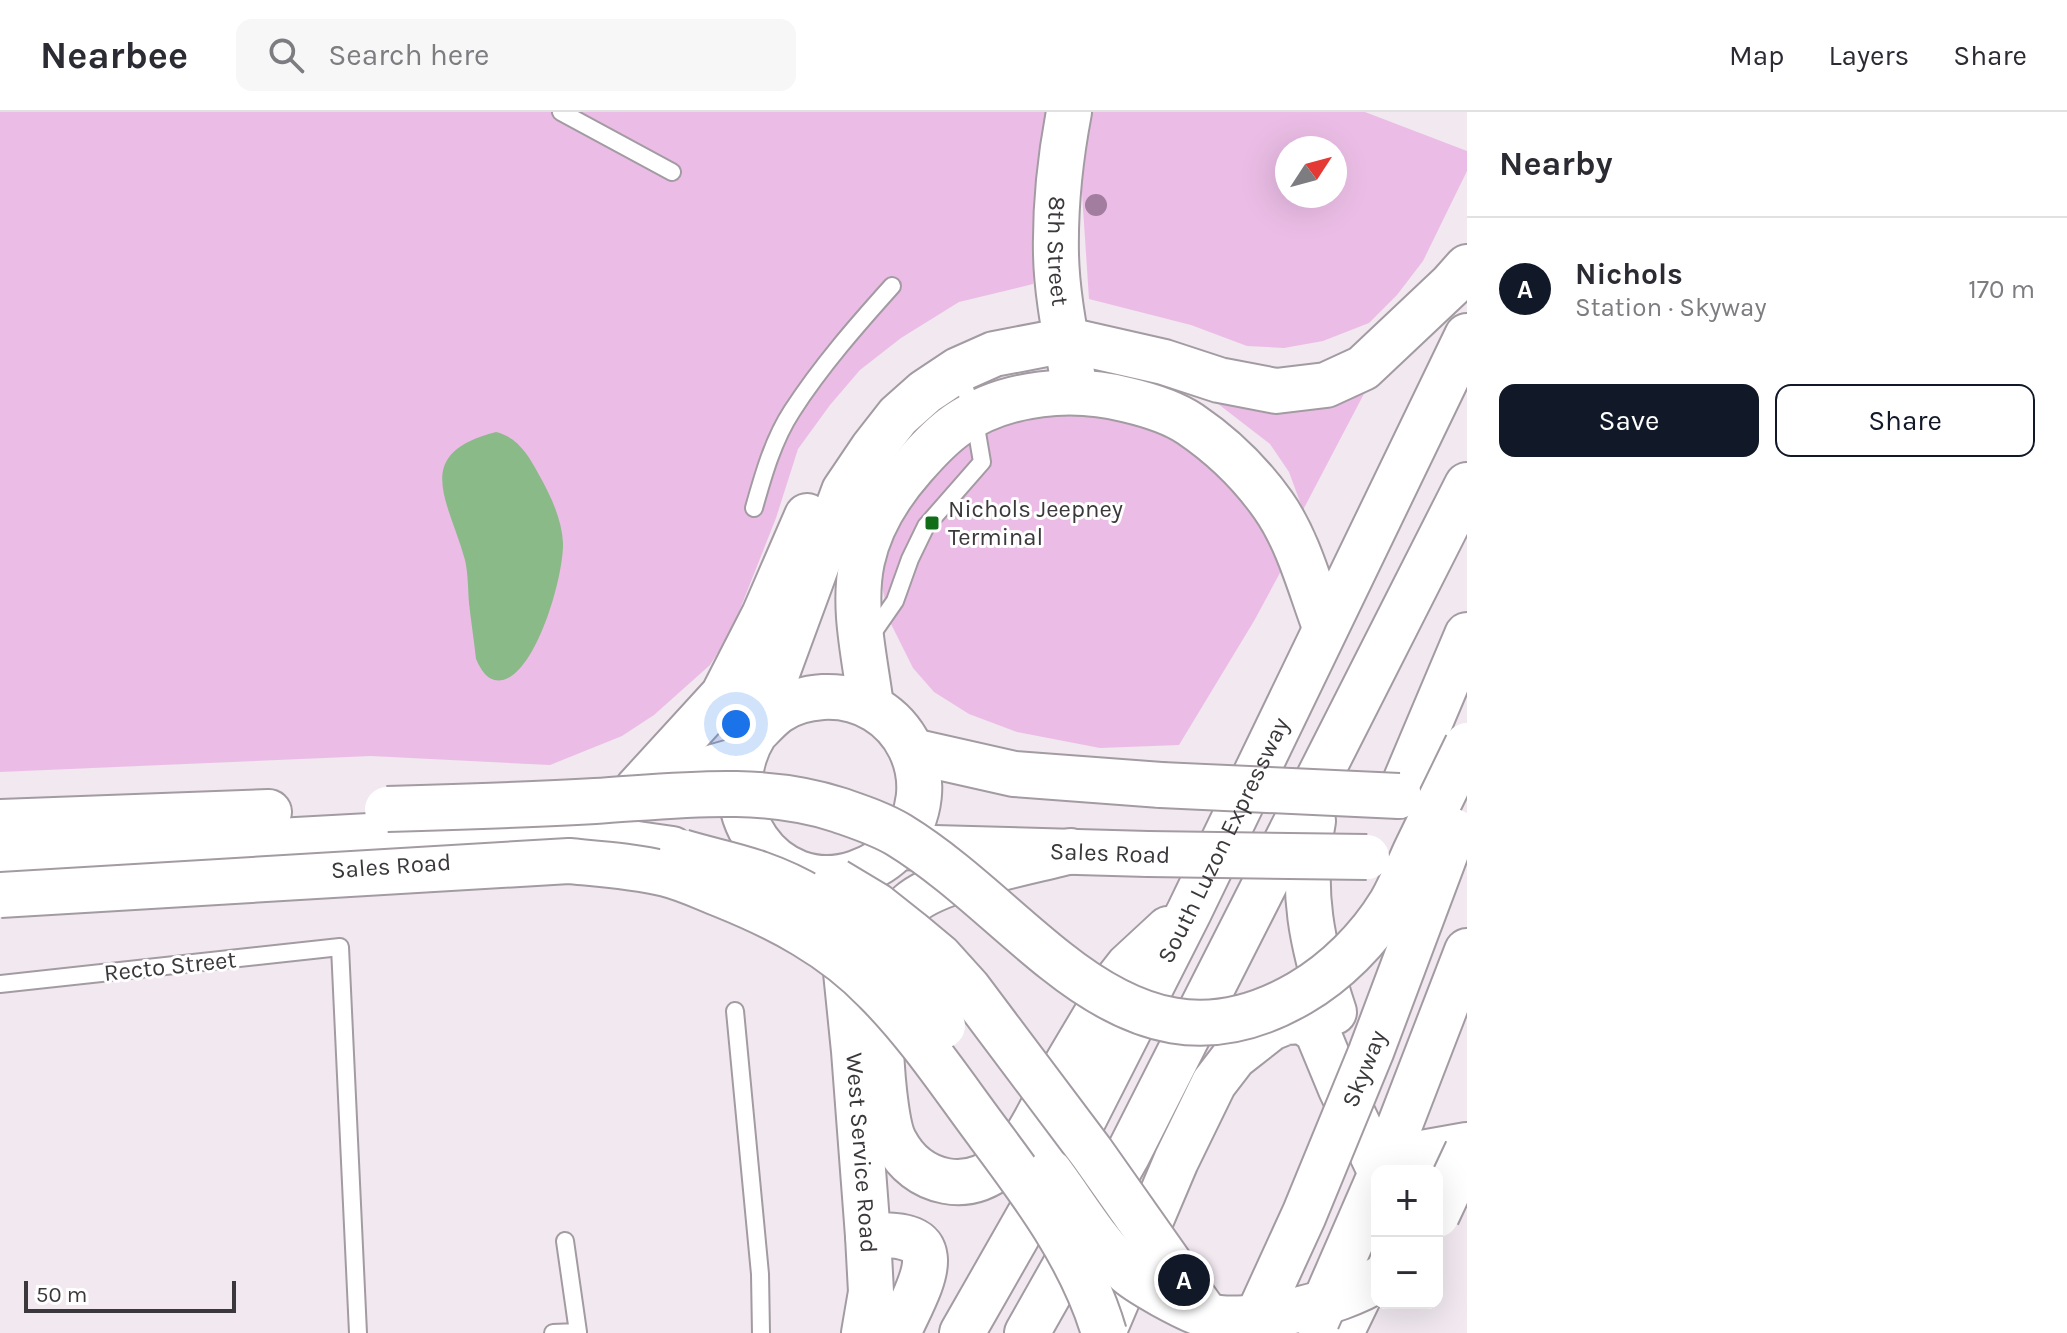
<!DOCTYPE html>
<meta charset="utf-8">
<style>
:root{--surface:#fff;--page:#f7f7f7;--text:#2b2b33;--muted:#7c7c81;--line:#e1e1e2;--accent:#111827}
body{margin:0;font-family:Karla,sans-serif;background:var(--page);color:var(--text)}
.controls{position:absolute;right:24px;bottom:24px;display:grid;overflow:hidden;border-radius:16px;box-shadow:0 8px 32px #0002}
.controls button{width:72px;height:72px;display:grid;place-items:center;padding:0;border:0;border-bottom:2px solid var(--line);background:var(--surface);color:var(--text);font:40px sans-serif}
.compass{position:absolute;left:1275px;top:24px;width:72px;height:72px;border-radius:50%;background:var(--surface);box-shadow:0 8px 32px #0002;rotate:54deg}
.scale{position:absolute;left:24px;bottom:20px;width:212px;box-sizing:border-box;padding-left:8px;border:4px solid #3b383b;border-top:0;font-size:22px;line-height:28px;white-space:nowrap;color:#3b383b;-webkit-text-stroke:6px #fff;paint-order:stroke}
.you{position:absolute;left:736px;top:612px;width:28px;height:28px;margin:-20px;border:6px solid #fff;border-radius:50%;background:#1a73e8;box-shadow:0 0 0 12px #1a73e833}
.badge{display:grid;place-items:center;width:52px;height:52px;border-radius:50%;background:var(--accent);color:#fff;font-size:26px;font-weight:700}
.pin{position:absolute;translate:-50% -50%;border:4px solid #fff;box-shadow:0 2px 8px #0006}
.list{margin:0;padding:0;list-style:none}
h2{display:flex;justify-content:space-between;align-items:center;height:104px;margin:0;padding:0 32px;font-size:34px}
h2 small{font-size:26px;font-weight:400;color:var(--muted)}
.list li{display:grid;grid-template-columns:52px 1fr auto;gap:24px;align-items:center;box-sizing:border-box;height:144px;padding:0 32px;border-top:2px solid var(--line)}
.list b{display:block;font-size:30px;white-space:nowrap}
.list p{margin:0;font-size:26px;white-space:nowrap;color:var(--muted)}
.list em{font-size:26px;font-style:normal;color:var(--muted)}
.actions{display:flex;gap:16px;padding:24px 32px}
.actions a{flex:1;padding:18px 0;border:2px solid var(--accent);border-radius:16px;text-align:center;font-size:28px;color:var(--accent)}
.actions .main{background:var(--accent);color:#fff}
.icon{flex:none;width:44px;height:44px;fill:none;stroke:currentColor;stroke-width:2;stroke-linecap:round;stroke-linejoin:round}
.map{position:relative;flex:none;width:1467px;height:1221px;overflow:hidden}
header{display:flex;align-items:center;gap:48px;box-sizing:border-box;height:112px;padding:0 40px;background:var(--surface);border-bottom:2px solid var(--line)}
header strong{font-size:38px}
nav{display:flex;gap:44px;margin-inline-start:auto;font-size:28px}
.search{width:560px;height:72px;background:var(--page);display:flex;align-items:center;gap:20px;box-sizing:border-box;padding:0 28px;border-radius:16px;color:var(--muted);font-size:30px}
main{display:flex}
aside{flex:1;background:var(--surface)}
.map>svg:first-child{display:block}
</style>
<header>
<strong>Nearbee</strong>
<div class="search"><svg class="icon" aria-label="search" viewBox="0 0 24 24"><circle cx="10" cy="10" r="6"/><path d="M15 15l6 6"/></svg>Search here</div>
<nav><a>Map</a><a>Layers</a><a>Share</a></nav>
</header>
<main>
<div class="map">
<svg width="1467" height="1221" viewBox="0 0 1467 1221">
<rect width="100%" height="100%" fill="#f1e8f0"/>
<g fill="#ebbde6" fill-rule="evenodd">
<path d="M0 0H1054L1046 38 1033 172 959 190 901 226 860 258 830 293 798 337 776 406 731 520 710 553 654 603 622 624 550 653 371 644 0 660Z"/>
<path d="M1087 0H1365L1467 39V59L1423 149 1397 183 1369 211 1323 229 1284 236 1247 234 1191 213 1089 187 1080 51ZM1287 36H1335V84H1287Z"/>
<path d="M1367 276 1303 398 1289 360 1270 332 1213 288C1283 305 1300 308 1367 276Z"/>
<path d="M1120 293 1210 339 1265 414 1281 459 1254 509 1179 633 1100 636 1017 620 969 602 934 580 913 556 890 510 882 475 886 436 903 398 949 341 1027 298Z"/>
</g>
<path fill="#8bba89" d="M496 320C517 325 528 342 538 361 550 382 562 407 563 431 564 463 537 560 503 568 488 571 481 558 476 547 474 528 471 510 469 491 468 477 468 461 465 448 448 387 411 342 496 320Z"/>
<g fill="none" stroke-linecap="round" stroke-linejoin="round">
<defs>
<g id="lane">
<path d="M561 0 672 60"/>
<path d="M754 396C763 364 773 328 792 299 821 254 857 213 892 174"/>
<path d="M870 525 895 489 910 447 926 414 982 350 974 303 959 259"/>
<path d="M0 872 340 835 358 1221"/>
<path d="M735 899 760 1162 761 1221"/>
<path d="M553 1221 578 1220 565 1129"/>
</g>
<g id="secondary">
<path id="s1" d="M1069 0C1060 47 1055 95 1056 143 1057 188 1068 235 1075 279"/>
<path id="s2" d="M840 826 846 860 854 939 868 1124 871 1180 864 1221"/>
<path d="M1341 1221 1375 1151"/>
</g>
<g id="primary">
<path d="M871 594C865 546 852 496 862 449 870 412 890 381 914 354 927 339 942 323 958 312 1007 279 1073 274 1128 288 1149 293 1172 300 1190 312 1221 333 1251 362 1273 393 1298 428 1310 475 1325 515"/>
<path d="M755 621C762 614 769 606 777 600 789 591 807 586 823 585 904 581 949 673 897 735 886 748 871 756 856 761 772 789 710 693 755 621L844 379 873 336 898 304 925 280 958 258 994 242 1067 228 1164 250 1219 268 1276 279 1326 273 1363 256 1451 173 1467 155"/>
<path d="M912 639 1014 662 1161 673"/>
<path d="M640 676 742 647"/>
<path d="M637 677 723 583 764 503 807 404"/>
<path d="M897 735 1148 742"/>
<path d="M1390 1059 1422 1041 1467 1033"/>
</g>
<g id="highway">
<path d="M1399 684 1467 523"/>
<path d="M1313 709C1300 778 1312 834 1334 900"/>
<path d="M0 710 269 700"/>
<path d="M545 731 623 730 672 737"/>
<path d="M1071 739C1030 750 939 766 910 792 897 804 889 820 884 838 876 869 880 1004 895 1030 906 1051 924 1065 946 1069 967 1073 986 1066 1002 1053 1028 1031 1041 996 1058 967 1077 934 1097 901 1117 868L1128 854 1168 817"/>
<path d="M0 744 572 713"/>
<path d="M1382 1059 1467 839"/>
<path d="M868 1124C957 1116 921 1171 898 1221"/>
<path id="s3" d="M962 1221 1084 1007 1189 800 1467 224"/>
<path d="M1027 1221 1127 1044 1467 373"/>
<path d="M1103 1221 1176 1049 1214 971 1234 945 1271 916 1286 910 1302 909 1317 919 1341 977 1380 1059"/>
</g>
</defs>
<use href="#lane" stroke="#a39ba2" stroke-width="20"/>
<use href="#secondary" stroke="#a39ba2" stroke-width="48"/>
<use href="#primary" stroke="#a39ba2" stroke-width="48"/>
<use href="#highway" stroke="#a39ba2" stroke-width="48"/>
<use href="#lane" stroke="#fff" stroke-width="16"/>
<use href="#secondary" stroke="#fff" stroke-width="44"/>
<use href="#primary" stroke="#fff" stroke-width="44"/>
<use href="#highway" stroke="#fff" stroke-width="44"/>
<defs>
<g id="primary-bridge">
<path d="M1161 673 1399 684"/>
<path d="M1148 742 1367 745"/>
</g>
<g id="highway-bridge">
<path d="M387 697C456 695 525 693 595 689 676 684 760 672 839 698 859 705 881 712 899 723 956 758 1004 808 1056 849 1135 912 1209 934 1300 881 1336 860 1369 827 1391 791 1401 774 1408 755 1416 738 1433 703 1450 668 1467 633"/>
<path d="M682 740C708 748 735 753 760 762 840 790 895 847 943 914"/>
<path d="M836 769 876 793 910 820 940 845 968 876 1092 1041 1204 1200"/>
<path d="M0 783 569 749C601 752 634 754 666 762 686 767 704 776 722 783 779 806 833 834 876 879 919 922 953 974 989 1022 1034 1082 1083 1148 1104 1221"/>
<path d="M1050 1060C1074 1092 1096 1130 1125 1158 1138 1171 1187 1197 1205 1203 1246 1216 1341 1191 1377 1168"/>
<path d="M1437 1103 1467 1039"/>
<path d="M1317 1208 1377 1070"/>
<path id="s4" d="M1250 1221 1304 1103 1371 940 1454 719"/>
</g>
</defs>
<use href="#primary-bridge" stroke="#a39ba2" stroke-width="48" stroke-linecap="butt"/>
<use href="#highway-bridge" stroke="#a39ba2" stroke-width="48" stroke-linecap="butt"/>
<use href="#primary-bridge" stroke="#fff" stroke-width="44"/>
<use href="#highway-bridge" stroke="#fff" stroke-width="44"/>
</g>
<circle fill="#a27da0" cx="1096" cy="93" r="11"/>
<rect fill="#106d18" stroke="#fff" stroke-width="3" x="924" y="403" width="16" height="16" rx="4"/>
<g text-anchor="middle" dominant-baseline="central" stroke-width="6" stroke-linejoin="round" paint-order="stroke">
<g font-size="24" fill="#3b383b" stroke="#fff">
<text stroke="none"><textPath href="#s1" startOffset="140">8th Street</textPath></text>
<text stroke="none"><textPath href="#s3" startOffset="558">South Luzon Expressway</textPath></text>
<text transform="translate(1110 741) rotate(2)">Sales Road</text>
<text transform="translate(391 754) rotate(-4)">Sales Road</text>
<text transform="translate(170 854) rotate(-6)">Recto Street</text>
<text stroke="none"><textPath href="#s4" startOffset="288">Skyway</textPath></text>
<text stroke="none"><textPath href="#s2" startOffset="216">West Service Road</textPath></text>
</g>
<g font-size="24" fill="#3b383b" stroke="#fff" text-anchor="start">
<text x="948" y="397">Nichols Jeepney<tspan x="948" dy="28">Terminal</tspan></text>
</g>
</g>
</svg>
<div class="controls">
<button>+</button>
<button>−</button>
</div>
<svg class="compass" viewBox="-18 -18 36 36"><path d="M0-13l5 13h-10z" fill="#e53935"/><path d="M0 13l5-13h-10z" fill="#7c7c81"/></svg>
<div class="scale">50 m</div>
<div class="you"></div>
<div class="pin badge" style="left:1184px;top:1168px">A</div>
</div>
<aside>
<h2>Nearby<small></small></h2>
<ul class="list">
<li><span class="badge">A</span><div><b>Nichols</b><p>Station · Skyway</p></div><em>170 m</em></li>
</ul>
<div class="actions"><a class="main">Save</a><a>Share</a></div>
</aside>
</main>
